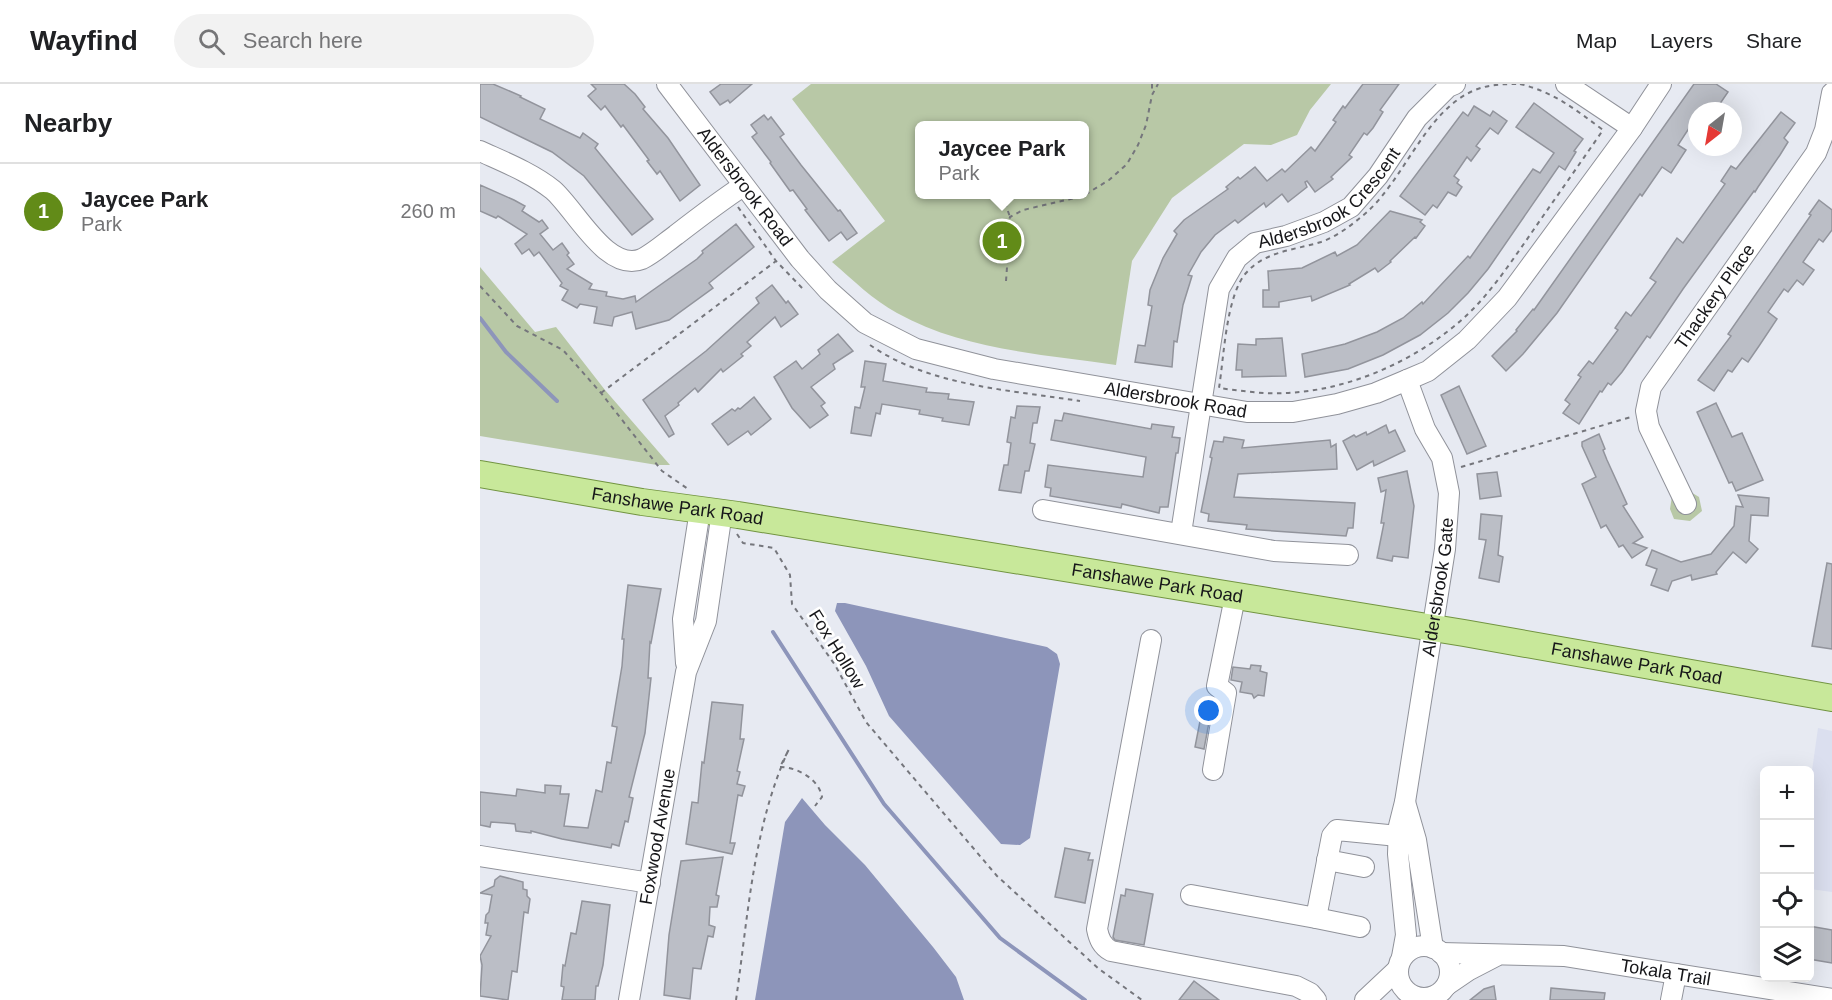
<!DOCTYPE html>
<meta charset="utf-8">
<style>
:root{--surface:#fff;--page:#f2f2f2;--text:#202124;--muted:#757577;--line:#e0e0e0;--accent:#628b18}
body{margin:0;font-family:Arial,sans-serif;background:var(--page);color:var(--text)}
.controls{position:absolute;right:18px;bottom:18px;display:grid;overflow:hidden;border-radius:9px;box-shadow:0 6px 24px #0002}
.controls button{width:54px;height:54px;display:grid;place-items:center;padding:0;border:0;border-bottom:2px solid var(--line);background:var(--surface);color:var(--text);font:30px sans-serif}
.compass{position:absolute;left:1208px;top:18px;width:54px;height:54px;border-radius:50%;background:var(--surface);box-shadow:0 6px 24px #0002;rotate:211deg}
.you{position:absolute;left:729px;top:627px;width:21px;height:21px;margin:-15px;border:4px solid #fff;border-radius:50%;background:#1a73e8;box-shadow:0 0 0 9px #1a73e833}
.badge{display:grid;place-items:center;width:39px;height:39px;border-radius:50%;background:var(--accent);color:#fff;font-size:20px;font-weight:700}
.pin{position:absolute;translate:-50% -50%;border:3px solid #fff;box-shadow:0 2px 6px #0006}
.popup{position:absolute;left:435px;top:37px;width:174px;height:78px;box-sizing:border-box;display:grid;place-content:center;border-radius:9px;background:var(--surface);filter:drop-shadow(0 2px 4px #0005);font-size:20px;white-space:nowrap;color:var(--muted)}
.popup b{font-size:22px;color:var(--text)}
.popup::after{content:'';position:absolute;left:50%;top:100%;margin-left:-12px;border:12px solid transparent;border-top-color:var(--surface)}
.list{margin:0;padding:0;list-style:none}
h2{display:flex;justify-content:space-between;align-items:center;height:78px;margin:0;padding:0 24px;font-size:26px}
h2 small{font-size:20px;font-weight:400;color:var(--muted)}
.list li{display:grid;grid-template-columns:39px 1fr auto;gap:18px;align-items:center;box-sizing:border-box;height:96px;padding:0 24px;border-top:2px solid var(--line)}
.list b{display:block;font-size:22px;white-space:nowrap}
.list p{margin:0;font-size:20px;white-space:nowrap;color:var(--muted)}
.list em{font-size:20px;font-style:normal;color:var(--muted)}
.icon{flex:none;width:33px;height:33px;fill:none;stroke:currentColor;stroke-width:2;stroke-linecap:round;stroke-linejoin:round}
.map{position:relative;flex:none;width:1352px;height:916px;overflow:hidden}
header{display:flex;align-items:center;gap:36px;box-sizing:border-box;height:84px;padding:0 30px;background:var(--surface);border-bottom:2px solid var(--line)}
header strong{font-size:28px}
nav{display:flex;gap:33px;margin-inline-start:auto;font-size:21px}
.search{width:420px;height:54px;background:var(--page);display:flex;align-items:center;gap:15px;box-sizing:border-box;padding:0 21px;border-radius:33px;color:var(--muted);font-size:22px}
main{display:flex}
aside{flex:1;background:var(--surface)}
.map>svg:first-child{display:block}
</style>
<header>
<strong>Wayfind</strong>
<div class="search"><svg class="icon" aria-label="search" viewBox="0 0 24 24"><circle cx="10" cy="10" r="6"/><path d="M15 15l6 6"/></svg>Search here</div>
<nav><a>Map</a><a>Layers</a><a>Share</a></nav>
</header>
<main>
<aside>
<h2>Nearby<small></small></h2>
<ul class="list">
<li><span class="badge">1</span><div><b>Jaycee Park</b><p>Park</p></div><em>260 m</em></li>
</ul>
</aside>
<div class="map">
<svg width="1352" height="916" viewBox="0 0 1352 916">
<rect width="100%" height="100%" fill="#e7eaf2"/>
<path fill="#dbdfef" d="M1338 644 1352 647V808L1330 805V701Z"/>
<g fill="#b8c8a6" fill-rule="evenodd">
<path d="M331 0H851L830 26 817 51 791 61 764 60 692 114 652 177 636 281C562 270 483 266 417 229 393 216 373 196 352 178L405 137 312 15ZM440 42H604V110H440Z"/>
<path d="M0 183 55 248 76 243 125 306 190 381H177L0 352Z"/>
<path d="M1204 404 1219 413 1222 427 1210 437 1194 435 1190 425 1192 412Z"/>
</g>
<g fill="#8d95ba">
<path d="M357 519H365L567 563 577 570 580 580 550 754 540 761 521 760 409 632 386 582 355 527Z"/>
<path d="M322 714 345 741 385 781 453 863 476 893 484 916H275L305 738Z"/>
</g>
<g fill="none" stroke-linecap="round" stroke-linejoin="round">
<g stroke="#8d95ba" stroke-width="4">
<path d="M0 234 26 268 77 317"/>
<path d="M293 548 404 720 520 854 605 916"/>
</g>
</g>
<g fill="#bbbec6" stroke="#92949c" stroke-width="1.5">
<path d="M0 0H13L41 12 40 13 65 25 60 35 100 54 103 49 118 60 115 64 173 135 152 151 104 92 72 68 0 33Z"/>
<path d="M111 0H144L155 10 165 23 163 25 188 54 220 101 200 117 180 87 177 90 167 77 169 76 143 41 141 43 125 22 121 26 108 12 116 5Z"/>
<path d="M241 0H272L250 19 248 16 240 21 230 8Z"/>
<path d="M883 0H919L900 26 903 28 893 44 887 51 884 49 869 71 872 73 851 93 853 95 835 108 827 97 825 98 827 103 808 118 802 110 786 123 784 119 758 139 755 136 735 151 721 168 708 191 712 192 703 221 697 258 694 257 692 283 655 278 658 261 665 262 672 222 668 221 670 206 683 174 697 150 694 147 704 136 748 105 746 103 758 93 760 95 775 83 787 97 802 85 805 88 831 63 835 67 856 38 853 36 863 22 865 24Z"/>
<path d="M1214 0H1236L1248 8 1235 27H1217V32L1198 61 1206 66 1191 89 1182 83 1162 112 1160 110 1077 229 1043 270 1026 287 1012 272 1037 247 1036 246 1053 225 1054 226Z"/>
<path d="M1054 19 1103 55 1094 67 1096 68 1085 86 1079 82 1008 185 988 209 968 229 940 251 903 271 868 285 825 293 822 270 865 260 897 248 923 234 942 218 943 220 988 172 990 174 1053 85 1060 89 1074 69 1036 43Z"/>
<path d="M994 22 1010 32 1013 27 1027 37 1018 50 1010 44 996 62 1000 65 991 77 987 73 974 92 979 96 977 99 982 103 976 112 968 108 957 124 953 121 945 131 920 112 983 28 988 32Z"/>
<path d="M1301 28 1315 39 1304 54 1308 58 1300 71 1278 103 1275 108 1274 107 1203 205 1170 254 1167 252 1142 288 1131 301 1128 299 1122 308 1120 307 1099 340 1083 329 1090 320 1085 316 1101 293 1098 291 1109 277 1113 280 1138 246 1135 244 1146 228 1151 232 1176 198 1170 194 1197 154 1203 159 1245 100 1241 97 1251 82 1256 85Z"/>
<path d="M284 31 288 36 291 33 304 50 300 53 321 81 358 127 360 126 377 149 367 156 361 148 349 157 325 126 327 125 313 106 310 107 290 79 291 78 272 53 277 49 271 41Z"/>
<path d="M0 101 34 116 45 122 42 127 59 138 62 136 68 144 60 150 73 166 82 159 89 169 87 171 94 180 87 185 112 200 109 205 127 208 126 212 143 215 155 212 156 218 217 175 223 169 222 167 256 140 274 163 229 199 233 204 189 236 156 245 152 228 134 233 132 242 114 239 117 223 100 220 97 224 82 216 88 206 80 202 82 199 59 168 54 172 49 165 42 170 35 160 47 150 18 132 16 134 0 127Z"/>
<path d="M1339 116 1352 126V146L1343 158 1339 155 1323 178 1334 186 1323 201 1317 196 1308 208 1304 205 1288 228 1297 235 1279 262 1268 278 1262 274 1252 288 1248 286 1234 307 1218 296 1251 252 1248 250 1331 131 1329 130Z"/>
<path d="M910 127 942 136 940 138 945 142 936 154 935 153 910 177 911 178 898 188 895 184 869 200 870 201 832 217 831 212 799 218V223H783V206H789L788 187 822 184 855 168 857 172 877 161Z"/>
<path d="M292 201 306 219 308 217 318 230 301 243 295 233 267 258 271 262 261 270 263 272 243 288 241 285 218 308 215 304 198 319 199 321 185 332 194 350 189 353 163 316 226 267 279 219 276 214Z"/>
<path d="M358 250 373 267 353 280 355 285 331 303 345 319 341 322 348 331 330 344 312 324 294 293 316 277 322 285 340 270 338 266Z"/>
<path d="M802 254 806 292 762 293V286H756L758 260 776 261V255Z"/>
<path d="M385 277 406 280 403 297 447 304 446 308 469 310 468 315 494 318 489 341 462 337 463 334 439 330 440 326 402 320 400 330 396 329 391 352 371 349 375 323 380 324 385 303H381Z"/>
<path d="M979 302 1006 362 987 370 961 311Z"/>
<path d="M274 313 291 335 271 351 268 347 248 361 232 340 252 325 255 327 258 324 260 325Z"/>
<path d="M1236 319 1252 353 1262 349 1283 396 1256 407 1252 398 1249 399 1217 328Z"/>
<path d="M537 322 560 323 557 339H553L550 359 555 360 549 387H545L541 409 519 406 524 381H528L531 359 527 358 531 333 535 334Z"/>
<path d="M584 329 671 345 672 340 694 343 692 353 700 354 698 369H696L688 423H680L679 429 642 420 641 424 570 412 571 404 565 403 568 381 663 393 666 373 571 356 575 336 582 337Z"/>
<path d="M906 341 909 349 915 346 925 367 894 382 893 377 877 386 863 357 874 351 876 353 886 348 887 351Z"/>
<path d="M1119 350 1125 365 1123 366 1127 376 1147 420 1143 422 1163 453 1153 459 1167 464 1152 474 1143 461 1139 463 1126 441 1121 444 1102 400 1116 393 1102 362V358Z"/>
<path d="M744 353 764 356 762 364 850 356 851 363 856 360 857 385 758 390 754 413 875 419 873 444H868L866 452 766 445 767 441 728 437 729 430 721 428 732 374 730 373 734 357 743 358Z"/>
<path d="M927 387 934 422 928 474 913 472 912 477 897 474 904 439H901L906 406 901 408 898 394Z"/>
<path d="M1017 388 1021 412 1000 415 997 390Z"/>
<path d="M1258 411 1289 414 1288 432 1271 431 1269 457 1278 465 1266 479 1253 468 1236 488 1237 490 1212 496 1211 491 1192 497 1188 507 1171 501 1177 485 1166 481 1172 466 1201 478 1231 470 1254 442 1256 422 1263 423Z"/>
<path d="M1001 430 1022 432 1018 471 1023 473 1019 498 999 494 1006 456 999 455Z"/>
<path d="M1347 479 1352 480V565L1332 562Z"/>
<path d="M148 501 181 505 171 559 170 558 168 594H171L165 649 149 713 153 714 148 738 145 737 139 762 132 760 131 764 82 755 51 747V749L36 747 35 740 25 739 11 738 10 743 0 741V708L36 712 37 705 65 709V701L81 702 80 710H89L84 742 108 744 116 706 122 708 127 678 131 679 137 643 132 642 142 582 144 555H142Z"/>
<path d="M771 581 781 582 780 587 787 589 784 612 778 611 774 614 772 610 760 608 762 598 751 596 753 583 770 585Z"/>
<path d="M232 618 263 621 260 655H264L257 687 260 688 257 700 265 702 262 712 258 711 250 759H255L252 770 206 760 212 718 218 719 222 678 224 679Z"/>
<path d="M721 632 730 633 724 665 715 663Z"/>
<path d="M585 764 610 769 608 776H613L605 819 575 813Z"/>
<path d="M243 773 236 811 239 812 237 823H230L229 841 235 843 233 853 228 852 221 885 213 884 210 915 184 911 189 851 201 777Z"/>
<path d="M20 792 43 798V805L47 806V812L50 815 48 829 44 828 37 888 32 887 28 916 0 912 2 881 0 872 11 852 6 851 8 839H5L6 831 9 828 12 811 0 809 14 802 15 796Z"/>
<path d="M646 805 673 810 664 861 635 856 633 853 641 811 645 812Z"/>
<path d="M102 817 130 821 123 881 118 902H116L115 916H82L84 903 81 902 83 881 85 882 91 849 96 850Z"/>
<path d="M1329 842 1352 846V879L1329 875Z"/>
<path d="M714 897 739 916H699Z"/>
<path d="M1014 902 1016 916H990L1004 905Z"/>
<path d="M1071 904 1125 909 1124 916H1070Z"/>
</g>
<g fill="none" stroke-linecap="round" stroke-linejoin="round">
<defs>
<g id="minor">
<path id="s1" d="M187 0 320 175 348 206 385 239 436 265 514 285 767 328H813L857 320 896 309 927 296 948 287 987 256 1027 214 1152 44 1181 0"/>
<path d="M1086 0 1152 44"/>
<path d="M0 67C24 78 52 89 73 106 96 126 127 189 162 175 174 169 185 159 196 151 218 134 240 117 263 102"/>
<path id="s2" d="M1206 420 1169 343 1166 327 1171 303 1336 69 1345 46 1352 9"/>
<path d="M563 426 794 467 868 471"/>
<path id="s3" d="M701 449 739 205 757 174 775 159 806 152 844 138 871 123 898 92 937 34 968 3 975 0"/>
<path d="M671 556 617 845C619 855 622 862 631 867L816 902 830 909 836 916"/>
<path d="M206 579 203 535 220 426"/>
<path d="M733 686 746 609 737 602 755 513"/>
<path d="M925 718 936 756 953 864"/>
<path d="M0 772 170 799"/>
<path d="M847 776 884 783"/>
<path d="M711 811 836 834 852 752 857 746 918 752"/>
<path d="M836 834 880 843"/>
<circle cx="944" cy="888" r="26"/>
<path id="s4" d="M961 869 1084 872 1352 915"/>
<path id="s5" d="M922 873 926 851 918 770 919 742 925 718 965 465 969 409 962 374 945 345 927 296"/>
<path d="M967 901 989 886 1016 872"/>
<path id="s6" d="M149 916 206 588 226 537 242 428"/>
<path d="M885 916 918 885"/>
<path d="M1191 916 1196 890"/>
</g>
<g id="major">
<path id="s7" d="M0 390 162 418 258 431 984 549 1352 614"/>
</g>
</defs>
<use href="#minor" stroke="#90929a" stroke-width="22"/>
<use href="#major" stroke="#729441" stroke-width="28"/>
<g stroke="#75767c" stroke-width="2" stroke-dasharray="4.5 4.5" stroke-linecap="butt">
<path d="M672 0V8"/>
<path d="M1040 0C1074 8 1096 26 1123 46 1099 81 1074 116 1050 151 1031 178 1012 207 988 230 936 279 857 313 784 309 769 308 754 306 739 304 744 273 746 212 766 189 785 167 815 166 841 158 858 152 873 140 887 128 925 94 946 26 995 6 1010 0 1025 0 1040 0Z"/>
<path d="M522 110 530 133"/>
<path d="M258 123 296 177 325 207"/>
<path d="M526 197 529 156 527 143 530 133 543 126 603 112 629 96 647 80 658 61 666 41 672 11 678 0"/>
<path d="M0 202 37 242 83 266 121 309 182 387 208 405"/>
<path d="M390 261C449 302 530 306 600 317"/>
<path d="M121 309 296 177"/>
<path d="M981 383 1151 333"/>
<path d="M257 450 263 459 294 464 310 491 312 520 355 581 386 638 517 792 619 885 662 916"/>
<path d="M300 683C317 683 339 695 342 713L335 722"/>
<path d="M256 916C268 833 273 742 309 665L300 683"/>
</g>
<use href="#minor" stroke="#fff" stroke-width="20"/>
<use href="#major" stroke="#c8e89a" stroke-width="26"/>
</g>
<g text-anchor="middle" dominant-baseline="central" stroke-width="5" stroke-linejoin="round" paint-order="stroke">
<g font-size="18" fill="#161619" stroke="#fff">
<text stroke="none"><textPath href="#s1" startOffset="129">Aldersbrook Road</textPath></text>
<text stroke="none"><textPath href="#s3" startOffset="396">Aldersbrook Crescent</textPath></text>
<text stroke="none"><textPath href="#s2" startOffset="237">Thackery Place</textPath></text>
<text stroke="none"><textPath href="#s1" startOffset="633">Aldersbrook Road</textPath></text>
<text stroke="none"><textPath href="#s7" startOffset="200">Fanshawe Park Road</textPath></text>
<text stroke="none"><textPath href="#s7" startOffset="686">Fanshawe Park Road</textPath></text>
<text stroke="none"><textPath href="#s5" startOffset="374">Aldersbrook Gate</textPath></text>
<text transform="translate(357 565) rotate(58)">Fox Hollow</text>
<text stroke="none"><textPath href="#s7" startOffset="1172">Fanshawe Park Road</textPath></text>
<text stroke="none"><textPath href="#s6" startOffset="166">Foxwood Avenue</textPath></text>
<text stroke="none"><textPath href="#s4" startOffset="226">Tokala Trail</textPath></text>
</g>
</g>
</svg>
<div class="controls">
<button>+</button>
<button>−</button>
<button><svg class="icon" aria-label="locate" viewBox="0 0 24 24"><circle cx="12" cy="12" r="6"/><path d="M12 2v4M12 18v4M2 12h4M18 12h4"/></svg></button>
<button><svg class="icon" aria-label="layers" viewBox="0 0 24 24"><path d="M12 4l9 5-9 5-9-5zM3 14l9 5 9-5"/></svg></button>
</div>
<svg class="compass" viewBox="-18 -18 36 36"><path d="M0-13l5 13h-10z" fill="#e53935"/><path d="M0 13l5-13h-10z" fill="#757577"/></svg>
<div class="you"></div>
<div class="pin badge" style="left:522px;top:157px">1</div>
<div class="popup"><b>Jaycee Park</b>Park</div>
</div>
</main>
